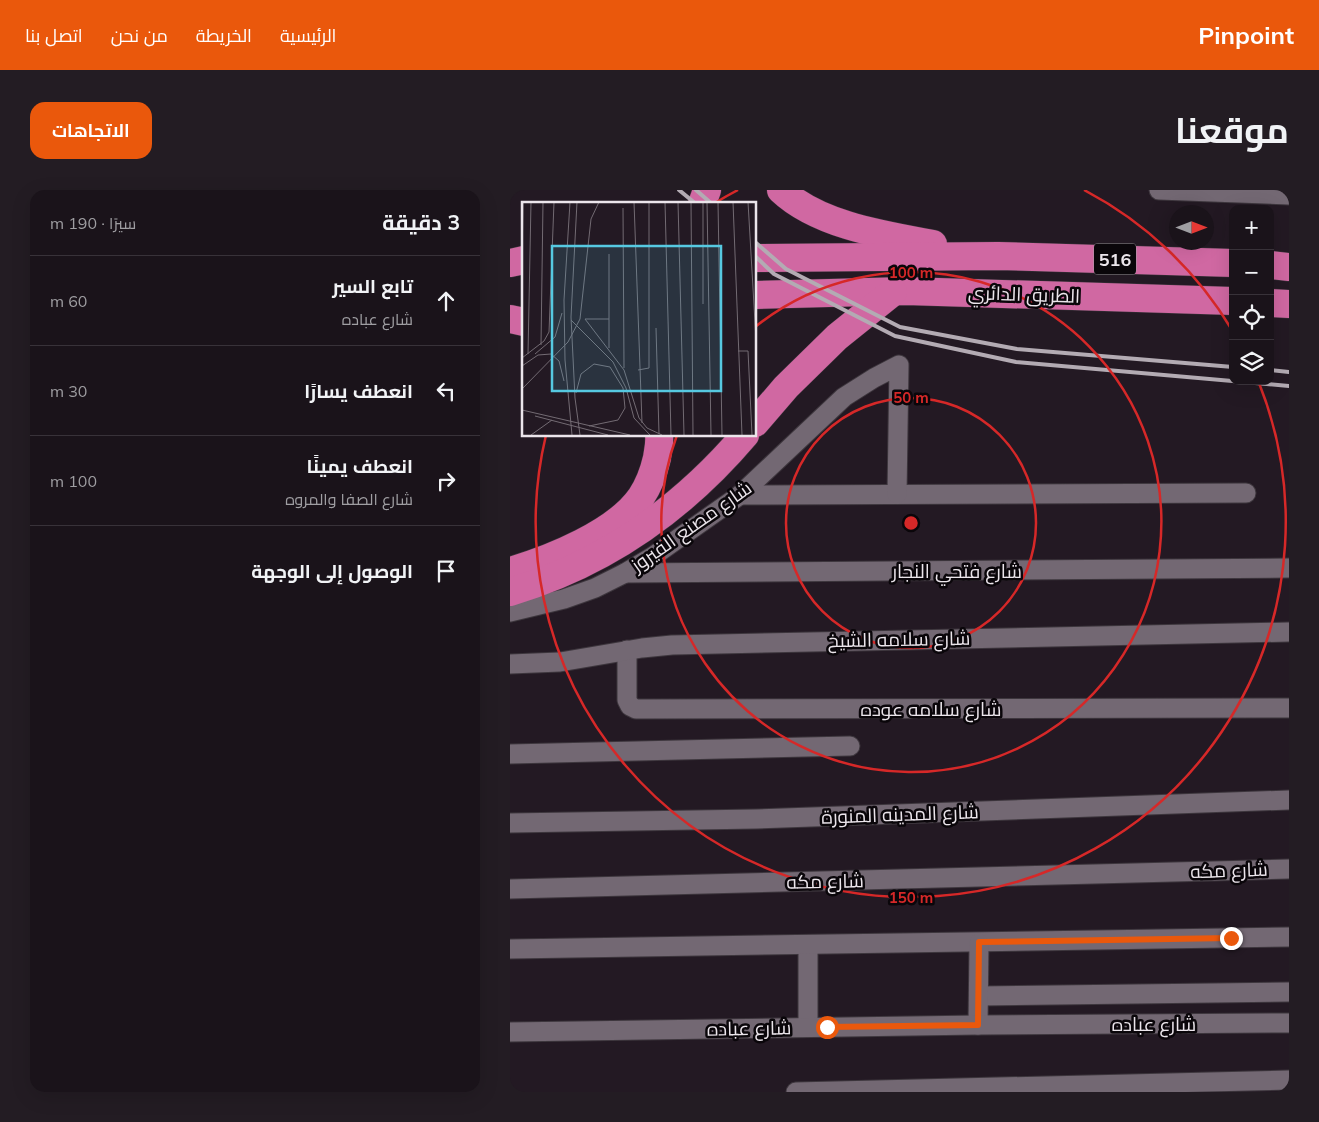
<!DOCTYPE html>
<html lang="ar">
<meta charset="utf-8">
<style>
:root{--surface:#1a131a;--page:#231c23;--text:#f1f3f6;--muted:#9f9ea2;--line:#383239;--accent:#ea580c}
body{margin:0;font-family:Mulish,Cairo,sans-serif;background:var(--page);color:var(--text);direction:rtl}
.controls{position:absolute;right:15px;top:15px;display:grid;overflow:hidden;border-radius:10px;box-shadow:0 5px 20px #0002}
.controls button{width:45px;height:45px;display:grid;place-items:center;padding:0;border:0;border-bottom:1px solid var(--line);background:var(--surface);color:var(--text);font:25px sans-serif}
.compass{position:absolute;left:659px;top:15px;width:45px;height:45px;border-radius:50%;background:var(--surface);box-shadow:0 5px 20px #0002;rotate:90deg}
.stop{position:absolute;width:15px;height:15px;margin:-11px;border:4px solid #ea580c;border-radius:50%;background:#fff}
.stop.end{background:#ea580c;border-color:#fff;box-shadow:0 1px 5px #0008}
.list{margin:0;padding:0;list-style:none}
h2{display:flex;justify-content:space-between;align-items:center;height:65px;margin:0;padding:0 20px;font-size:21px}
h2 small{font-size:16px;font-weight:400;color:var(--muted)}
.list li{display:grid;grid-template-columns:32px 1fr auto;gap:15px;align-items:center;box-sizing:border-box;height:90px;padding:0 20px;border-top:1px solid var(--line)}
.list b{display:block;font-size:19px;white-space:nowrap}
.list p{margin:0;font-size:16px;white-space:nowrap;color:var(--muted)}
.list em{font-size:16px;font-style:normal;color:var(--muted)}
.icon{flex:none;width:28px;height:28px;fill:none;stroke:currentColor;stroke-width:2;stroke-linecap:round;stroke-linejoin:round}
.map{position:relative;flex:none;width:779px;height:902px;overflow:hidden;direction:ltr;border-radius:15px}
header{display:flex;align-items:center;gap:30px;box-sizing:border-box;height:70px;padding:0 25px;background:var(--accent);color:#fff}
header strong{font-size:24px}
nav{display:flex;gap:28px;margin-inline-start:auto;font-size:18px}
.intro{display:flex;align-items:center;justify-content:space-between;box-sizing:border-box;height:120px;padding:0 30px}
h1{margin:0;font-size:35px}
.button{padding:12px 22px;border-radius:15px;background:var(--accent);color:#fff;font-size:18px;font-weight:700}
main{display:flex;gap:30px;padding:0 30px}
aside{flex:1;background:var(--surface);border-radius:15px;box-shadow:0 5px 20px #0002}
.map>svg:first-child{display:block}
</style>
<header>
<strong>Pinpoint</strong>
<nav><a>الرئيسية</a><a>الخريطة</a><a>من نحن</a><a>اتصل بنا</a></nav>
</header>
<div class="intro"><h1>موقعنا</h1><a class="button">الاتجاهات</a></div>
<main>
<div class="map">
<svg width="779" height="902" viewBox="0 0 779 902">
<rect width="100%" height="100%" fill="#231923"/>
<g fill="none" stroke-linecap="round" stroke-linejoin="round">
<defs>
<g id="minor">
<path d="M649 0 779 5"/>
<path d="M230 305 736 303"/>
<path d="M115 383 779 378"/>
<path d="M0 422 54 409 85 398 115 383 142 367 230 305 334 207 364 188 389 175 387 304"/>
<path d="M117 460V510L120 516 126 519 779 518"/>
<path d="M0 474 50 472 132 458 162 455 779 442"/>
<path d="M0 564 340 556"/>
<path d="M0 633 246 629 779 610"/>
<path d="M0 699 779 679"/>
<path d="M298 756V837"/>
<path d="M0 759 779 747"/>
<path d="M469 806 779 802"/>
<path d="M468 835 469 753"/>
<path d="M0 842 468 835 779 833"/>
<path d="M286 902 779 890"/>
</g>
<g id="highway">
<path d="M271 0C308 35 374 45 423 54"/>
<path d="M192 14 197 0"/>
<path d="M245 68 488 66 723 73"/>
<path d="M0 73 14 70"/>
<path d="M760 75 779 77"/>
<path d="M245 105 396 101 723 111"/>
<path d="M760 113 779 114"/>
<path d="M0 129 14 132"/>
<path d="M245 233 276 197 327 147 383 102"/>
<path d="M0 381C41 369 106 343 131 307 139 295 144 281 147 268 148 260 150 253 149 245"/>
<path d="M0 402C94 374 172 319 235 245"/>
</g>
</defs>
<use href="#minor" stroke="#3d363d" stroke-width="21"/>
<use href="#highway" stroke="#3d363d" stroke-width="29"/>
<use href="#minor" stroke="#736873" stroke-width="19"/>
<use href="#highway" stroke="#d068a2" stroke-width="28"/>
<g stroke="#b3abb3" stroke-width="4">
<path d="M169 0 186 14"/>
<path d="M186 0 202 14"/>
<path d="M245 52 276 79 390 137 507 159 723 177"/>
<path d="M245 66 264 84 385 146 506 172 779 196"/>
<path d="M760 180 779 182"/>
</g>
</g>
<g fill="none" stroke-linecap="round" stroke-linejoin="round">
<path stroke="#ea580c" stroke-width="6" d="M317 837 468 835 469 752 721 748"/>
</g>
<g fill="none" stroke="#d62828" stroke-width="2.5">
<circle cx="401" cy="333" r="125"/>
<path d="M245 137A250 250 0 1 1 167 245"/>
<path d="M205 13A375 375 0 0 1 228 0M574 0A375 375 0 0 1 722 140M749 193A375 375 0 1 1 36 245"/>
</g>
<g text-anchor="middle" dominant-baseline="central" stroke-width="5" stroke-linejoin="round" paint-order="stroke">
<rect fill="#0a060a" stroke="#a8a2a8" stroke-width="1" x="584" y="53.5" width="42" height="31" rx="4"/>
<g font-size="18" font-weight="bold" fill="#ebe5eb">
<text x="605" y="69">516</text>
</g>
<g font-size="19" fill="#ebe5eb" stroke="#0a060a">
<text transform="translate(514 104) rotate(2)">الطريق الدائري</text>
<text transform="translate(181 336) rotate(-35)">شارع مصنع الفيروز</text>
<text x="447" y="381">شارع فتحي النجار</text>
<text transform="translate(389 449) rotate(-1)">شارع سلامه الشيخ</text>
<text x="421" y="519">شارع سلامه عوده</text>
<text transform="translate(390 624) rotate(-2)">شارع المدينه المنورة</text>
<text transform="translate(719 680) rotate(-2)">شارع مكه</text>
<text transform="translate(315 691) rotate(-1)">شارع مكه</text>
<text x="644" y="834">شارع عباده</text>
<text transform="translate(239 838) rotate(-1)">شارع عباده</text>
</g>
</g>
<g transform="translate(12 12)">
<rect width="234" height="234" fill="#231923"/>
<path fill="none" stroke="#736b73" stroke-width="1" d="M48 0 42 98 43 158 50 233M55 0 49 115 53 196 58 233M112 0 120 221M143 0 149 233M156 0 162 233M169 0 171 233M181 0V102M185 0 189 233M196 0 200 233M211 0 220 233M226 0 234 138M101 6 102 166M87 52V146M0 64 1 0M87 117H63L102 168 117 216 125 226 140 233M49 118 91 160 104 186 112 216 128 233M134 126 137 232M19 143 21 0M216 149H226L230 233M6 152 9 0M13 152 33 135 40 111M0 156 22 139 27 130 32 0M0 164 16 153 29 152 37 159 42 179M116 168 127 166V0M0 187 46 140 58 117 69 17 77 0M54 191 59 172 72 162 88 165 101 186 103 206 96 218 67 224M0 208 108 233M13 214 86 233M9 233 30 218"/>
<path fill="#56c9e1" fill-opacity="0.15" stroke="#56c9e1" stroke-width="2.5" d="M30 44H199V189H30Z"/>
<rect width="234" height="234" fill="none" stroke="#ebe5eb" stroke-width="2.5"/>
</g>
<circle cx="401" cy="333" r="8" fill="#d62828" stroke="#0a060a" stroke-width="2.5"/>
<g font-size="15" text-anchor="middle" font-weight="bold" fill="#d62828" stroke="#0a060a" stroke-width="5" stroke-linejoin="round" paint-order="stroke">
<text x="401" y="88">100 m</text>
<text x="401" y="213">50 m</text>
<text x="401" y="713">150 m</text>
</g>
</svg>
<div class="controls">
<button>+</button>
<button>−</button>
<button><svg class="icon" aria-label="locate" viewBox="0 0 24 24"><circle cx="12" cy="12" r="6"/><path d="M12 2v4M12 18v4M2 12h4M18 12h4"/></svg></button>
<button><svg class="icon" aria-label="layers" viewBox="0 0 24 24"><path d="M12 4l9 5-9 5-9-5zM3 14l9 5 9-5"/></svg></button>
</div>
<svg class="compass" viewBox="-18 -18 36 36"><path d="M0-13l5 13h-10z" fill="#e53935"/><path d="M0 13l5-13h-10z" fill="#9f9ea2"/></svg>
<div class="stop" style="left:317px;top:837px"></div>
<div class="stop end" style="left:721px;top:748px"></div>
</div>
<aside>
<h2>3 دقيقة<small>سيرًا · 190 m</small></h2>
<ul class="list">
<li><svg class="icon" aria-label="ahead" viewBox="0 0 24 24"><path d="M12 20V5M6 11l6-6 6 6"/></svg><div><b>تابع السير</b><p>شارع عباده</p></div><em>60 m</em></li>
<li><svg class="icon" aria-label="left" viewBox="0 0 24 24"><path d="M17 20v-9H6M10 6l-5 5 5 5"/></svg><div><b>انعطف يسارًا</b></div><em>30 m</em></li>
<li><svg class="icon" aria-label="right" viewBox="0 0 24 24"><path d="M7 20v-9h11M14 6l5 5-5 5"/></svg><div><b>انعطف يمينًا</b><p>شارع الصفا والمروه</p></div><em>100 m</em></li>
<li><svg class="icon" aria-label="arrive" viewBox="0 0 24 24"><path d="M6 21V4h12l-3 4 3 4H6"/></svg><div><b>الوصول إلى الوجهة</b></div></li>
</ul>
</aside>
</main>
